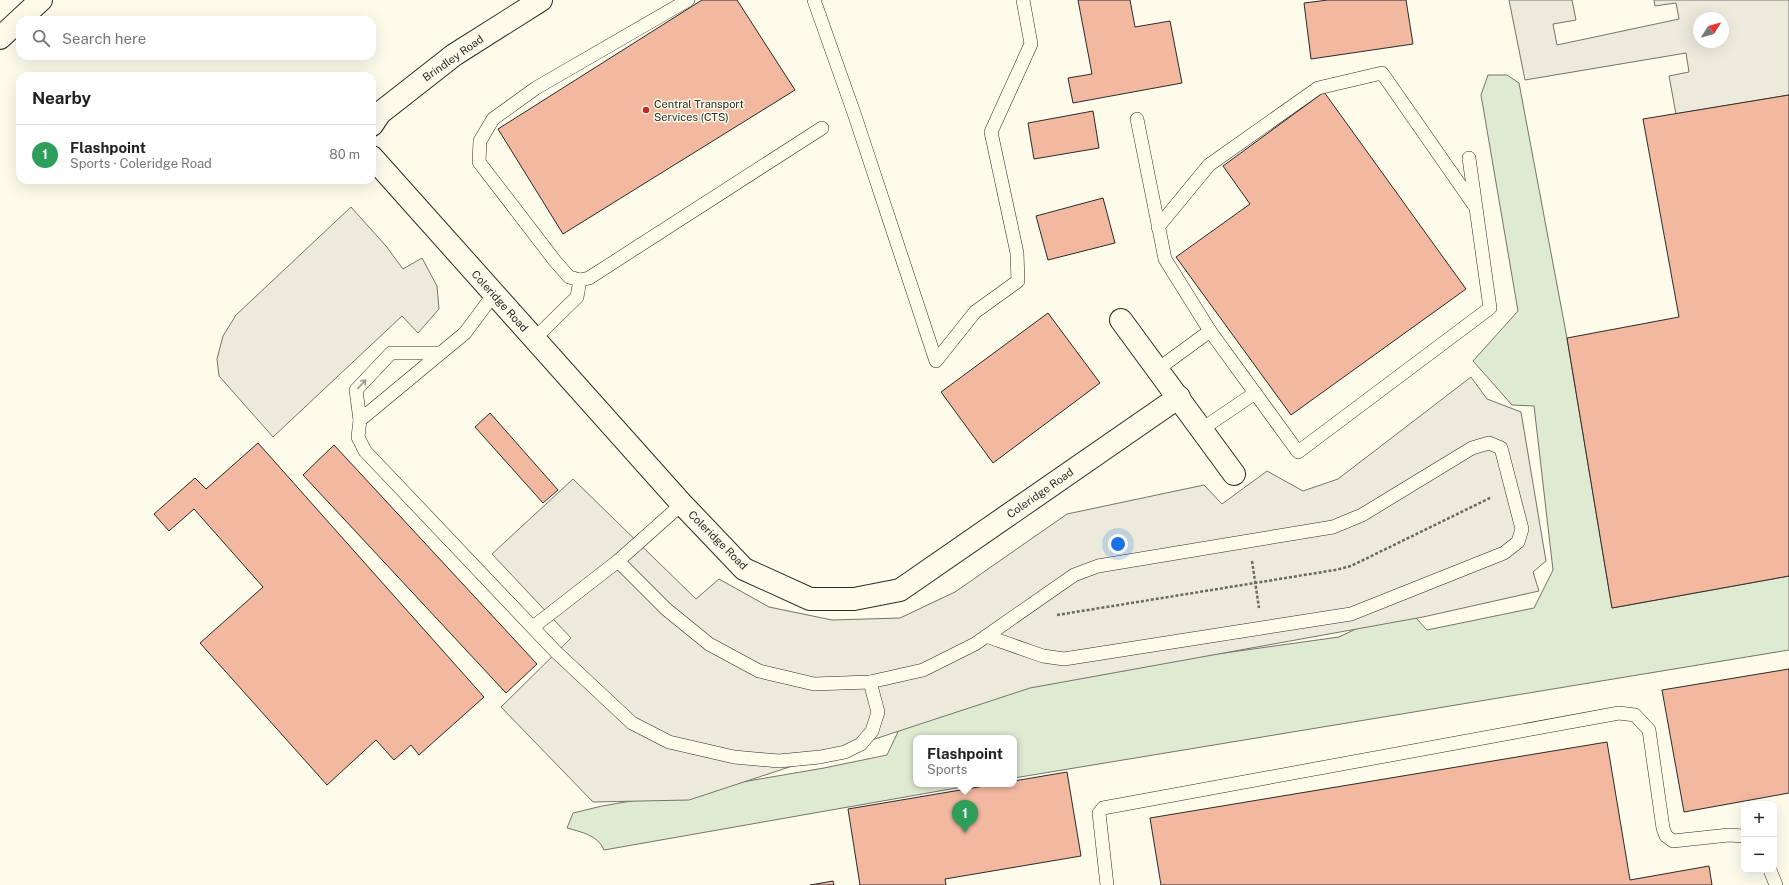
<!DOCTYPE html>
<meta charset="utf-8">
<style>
:root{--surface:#fff;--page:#f2f2f2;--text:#222;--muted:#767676;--line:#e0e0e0;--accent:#c62828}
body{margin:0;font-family:"Public Sans",sans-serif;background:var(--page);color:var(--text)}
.controls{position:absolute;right:12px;bottom:12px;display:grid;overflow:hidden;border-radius:8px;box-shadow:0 4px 16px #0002}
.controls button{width:36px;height:36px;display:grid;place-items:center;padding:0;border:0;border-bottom:1px solid var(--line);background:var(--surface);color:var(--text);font:20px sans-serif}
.compass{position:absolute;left:1693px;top:12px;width:36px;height:36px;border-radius:50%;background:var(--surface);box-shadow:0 4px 16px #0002;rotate:53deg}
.you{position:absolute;left:1118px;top:544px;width:14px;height:14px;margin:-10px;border:3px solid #fff;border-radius:50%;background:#1a73e8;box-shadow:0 0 0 6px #1a73e833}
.badge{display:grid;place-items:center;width:26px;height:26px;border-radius:50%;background:var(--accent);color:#fff;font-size:13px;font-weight:700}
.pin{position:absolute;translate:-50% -33px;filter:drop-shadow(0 1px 2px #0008)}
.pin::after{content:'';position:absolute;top:21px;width:14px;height:12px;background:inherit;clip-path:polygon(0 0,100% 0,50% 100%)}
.popup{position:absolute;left:913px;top:735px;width:104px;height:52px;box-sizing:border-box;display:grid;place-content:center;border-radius:8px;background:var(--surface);filter:drop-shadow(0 1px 3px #0005);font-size:13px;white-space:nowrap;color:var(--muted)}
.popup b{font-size:15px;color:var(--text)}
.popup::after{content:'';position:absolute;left:50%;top:100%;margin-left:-8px;border:8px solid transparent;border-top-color:var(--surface)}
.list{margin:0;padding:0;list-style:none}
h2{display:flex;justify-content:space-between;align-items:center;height:52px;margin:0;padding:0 16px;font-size:17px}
h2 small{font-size:13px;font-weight:400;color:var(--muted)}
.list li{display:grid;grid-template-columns:26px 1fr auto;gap:12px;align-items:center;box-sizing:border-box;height:60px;padding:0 16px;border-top:1px solid var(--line)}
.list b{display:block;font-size:15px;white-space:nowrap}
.list p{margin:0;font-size:13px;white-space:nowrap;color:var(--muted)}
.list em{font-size:13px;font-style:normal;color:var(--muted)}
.icon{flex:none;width:22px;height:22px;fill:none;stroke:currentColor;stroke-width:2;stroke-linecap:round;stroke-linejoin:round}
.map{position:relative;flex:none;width:1789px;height:885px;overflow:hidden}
.search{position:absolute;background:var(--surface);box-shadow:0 4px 16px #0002;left:16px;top:16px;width:360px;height:44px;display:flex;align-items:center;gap:10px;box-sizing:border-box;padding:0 14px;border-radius:12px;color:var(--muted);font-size:15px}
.panel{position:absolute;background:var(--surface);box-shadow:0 4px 16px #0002;left:16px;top:72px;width:360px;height:112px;border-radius:12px}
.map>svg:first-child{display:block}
</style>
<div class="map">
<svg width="1789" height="885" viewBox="0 0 1789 885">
<rect width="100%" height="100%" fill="#fdfbea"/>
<path fill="#deebd1" stroke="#74746e" d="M1488 75H1507L1519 83 1567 338 1612 608 1789 576V650L1014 778V738H916V784H979L604 850C598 835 581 832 567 828L573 813 602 806 824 768 887 755 913 700 1045 678 1339 637 1377 619 1406 607 1427 630 1534 608 1553 570 1534 406 1512 405 1473 361 1518 311 1481 95Z"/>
<g fill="#eceadb" stroke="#74746e" fill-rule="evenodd">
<path d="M1509 0H1572L1576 20 1553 24 1557 45 1679 19 1676 3 1655 6 1654 0H1789V95L1676 114 1669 76 1689 72 1686 53 1525 80ZM1699 18H1723V42H1699Z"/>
<path d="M351 207 386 246 403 269 422 258 437 286 439 309 418 333 402 316 273 437 219 376 217 359 223 336 236 315Z"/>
<path d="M1471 377 1487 399 1521 412 1546 561 1533 572 1539 591 1423 617 1030 688 689 800 593 802 501 707 571 638 492 554 573 479 696 599 719 579 769 607 832 620 900 618 955 592 1067 514 1204 485 1222 504 1267 471 1303 491 1338 479Z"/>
</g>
<g fill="#f2b8a0" stroke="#2b2b2b">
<path d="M702 0H737L795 90 563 234 498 129Z"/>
<path d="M1078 0H1130L1135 27 1170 21 1182 83 1073 103 1068 78 1092 74Z"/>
<path d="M1328 0H1406L1413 44 1311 59 1304 3Z"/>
<path d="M1324 92 1466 289 1291 415 1176 257 1250 204 1223 166Z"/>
<path d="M1789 95V576L1612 608 1567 338 1679 317 1643 119Z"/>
<path d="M1093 111 1099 148 1034 159 1028 123Z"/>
<path d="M1103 198 1115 243 1048 260 1036 216Z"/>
<path d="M1048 313 1100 383 993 463 941 392Z"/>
<path d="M490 413 558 490 543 503 475 427Z"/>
<path d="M258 443 484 697 419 755 411 745 394 760 376 740 327 785 200 643 263 587 194 509 169 531 154 514 195 478 206 489Z"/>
<path d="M334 445 537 664 506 693 303 475Z"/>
<path d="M1789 669V793L1684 812 1662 690Z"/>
<path d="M1607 742 1630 880 1709 866 1712 885H1161L1150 818Z"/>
<path d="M1067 772 1081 856 945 879 946 885H860L848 809 996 784H1014V781Z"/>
<path d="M833 881 834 885H810Z"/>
</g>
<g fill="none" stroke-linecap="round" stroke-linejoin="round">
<defs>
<g id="service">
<path d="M688 0 536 88 493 119 480 141 479 162 555 261 569 277 580 280 589 278 822 128"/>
<path d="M814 0 854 113 936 361 975 312 1018 281 1017 253 991 132 1031 44 1023 0"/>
<path d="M1137 119 1165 259 1210 331 1298 452 1490 308 1469 158"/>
<path d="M1158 227 1209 165 1318 88 1382 73 1474 205"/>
<path d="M494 294 465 333 360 420 358 437 365 451 556 652 632 723 669 742 734 757 779 761 820 757 845 752 861 744 872 731 878 712 870 682"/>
<path d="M534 339 577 297 580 280"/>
<path d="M1158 369 1210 331"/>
<path d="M360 420 356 390 391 353H440"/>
<path d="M1202 429 1255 393"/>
<path d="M682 504 618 561 666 609 709 644 759 671 814 684 870 682 923 670 975 644 1074 575 1098 566 1333 527 1362 515 1472 448 1489 443 1501 448 1522 529 1518 542 1504 553 1351 614 1064 659 1043 656 986 636"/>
<path d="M533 627 618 561"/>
<path d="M1770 870 1776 885"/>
<path d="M1107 885 1099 813 1103 808 1619 713 1635 715 1649 730 1663 828 1666 836 1673 841 1729 835 1744 836"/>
</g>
<g id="minor">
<path d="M372 125 380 113 454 55 541 0"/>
<path d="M372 157 682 504 744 569 810 599H854L900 590 1179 397"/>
<path d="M1121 320 1234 474"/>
</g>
<path id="primary" d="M0 38 41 0"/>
</defs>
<use href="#service" stroke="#2b2b2b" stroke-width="14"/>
<use href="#minor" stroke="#2b2b2b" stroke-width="24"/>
<use href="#primary" stroke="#2b2b2b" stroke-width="24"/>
<g stroke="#6a6964" stroke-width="2.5" stroke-dasharray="3 2" stroke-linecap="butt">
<path d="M1252 561 1259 608"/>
<path d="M1057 615 1335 570 1351 566 1492 497"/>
</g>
<use href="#service" stroke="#fdfbea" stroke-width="13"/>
<use href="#minor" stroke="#fdfbea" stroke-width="22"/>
<use href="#primary" stroke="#fdfbea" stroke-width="22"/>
</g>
<defs><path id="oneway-shaft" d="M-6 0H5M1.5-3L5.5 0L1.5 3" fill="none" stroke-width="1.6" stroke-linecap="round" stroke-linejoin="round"/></defs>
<use stroke="#9e9d94" href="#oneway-shaft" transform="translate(362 384) rotate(-47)"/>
<circle fill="#c62828" stroke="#fdfbea" stroke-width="1.5" cx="646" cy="110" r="4"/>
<g text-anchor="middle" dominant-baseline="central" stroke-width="3" stroke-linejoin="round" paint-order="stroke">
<g font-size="11" fill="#2b2b2b" stroke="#fdfbea">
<text transform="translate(453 58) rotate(-35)">Brindley Road</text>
<text transform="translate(500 301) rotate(48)">Coleridge Road</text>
<text transform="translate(1040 493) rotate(-35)">Coleridge Road</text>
<text transform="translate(718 540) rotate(45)">Coleridge Road</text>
</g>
<g font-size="11" fill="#2b2b2b" stroke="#fdfbea" text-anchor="start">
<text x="654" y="104">Central Transport<tspan x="654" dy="13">Services (CTS)</tspan></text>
</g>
</g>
</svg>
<div class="controls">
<button>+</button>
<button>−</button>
</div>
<svg class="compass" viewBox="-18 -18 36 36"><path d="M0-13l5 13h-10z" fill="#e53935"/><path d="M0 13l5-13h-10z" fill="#767676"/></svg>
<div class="you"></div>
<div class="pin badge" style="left:965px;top:833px;background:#2e9e5b">1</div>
<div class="popup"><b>Flashpoint</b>Sports</div>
<div class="search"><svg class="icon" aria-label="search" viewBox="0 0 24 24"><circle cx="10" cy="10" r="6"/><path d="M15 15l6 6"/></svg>Search here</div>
<section class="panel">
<h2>Nearby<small></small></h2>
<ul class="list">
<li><span class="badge" style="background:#2e9e5b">1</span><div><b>Flashpoint</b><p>Sports · Coleridge Road</p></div><em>80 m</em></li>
</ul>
</section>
</div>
